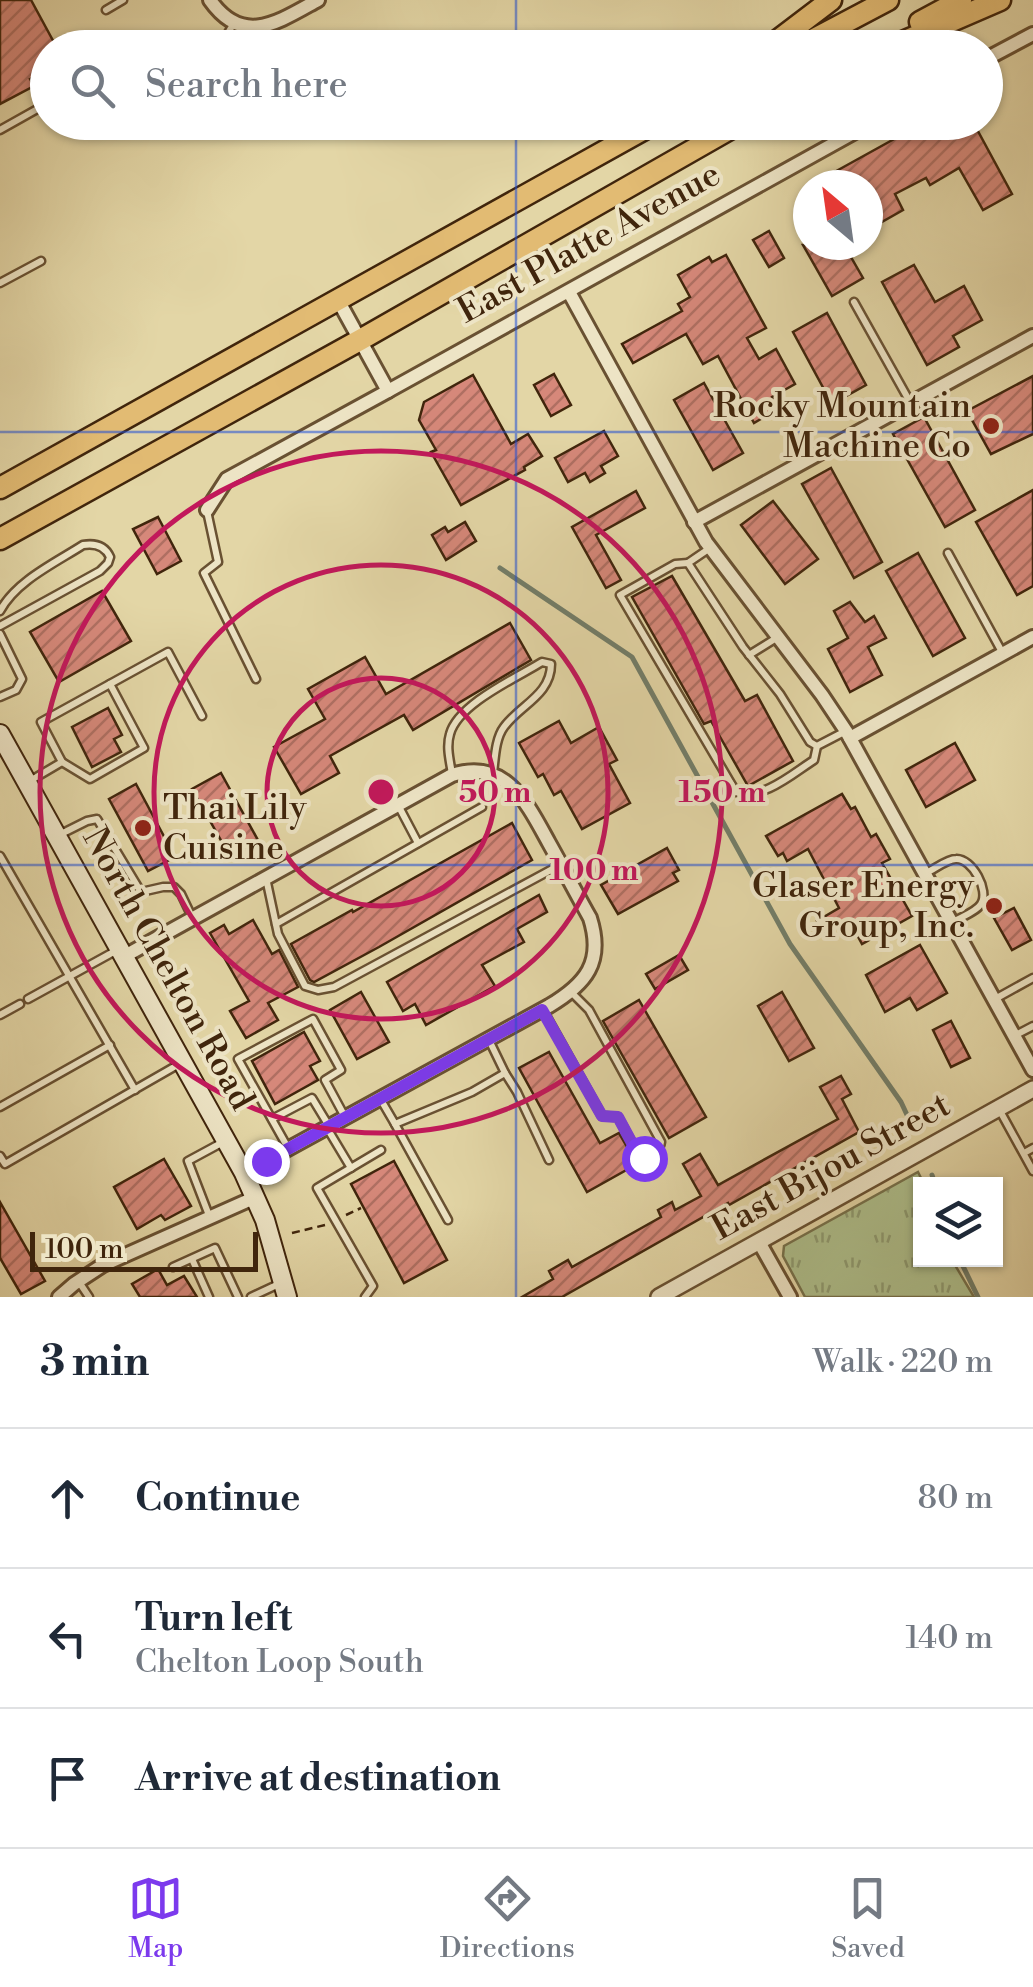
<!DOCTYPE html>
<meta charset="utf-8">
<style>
:root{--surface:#fff;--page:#f2f2f3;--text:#1f2937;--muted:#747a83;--line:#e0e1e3;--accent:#7c3aed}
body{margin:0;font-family:"Libre Bodoni",serif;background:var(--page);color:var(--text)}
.controls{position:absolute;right:30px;bottom:30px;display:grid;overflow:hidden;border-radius:0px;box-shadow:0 2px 8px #0004}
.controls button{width:90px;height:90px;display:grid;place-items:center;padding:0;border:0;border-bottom:2px solid var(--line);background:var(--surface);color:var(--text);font:50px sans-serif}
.compass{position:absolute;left:793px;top:170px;width:90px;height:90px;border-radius:50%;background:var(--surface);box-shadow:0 2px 8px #0004;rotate:331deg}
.scale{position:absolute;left:30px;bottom:25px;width:228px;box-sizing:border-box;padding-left:10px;border:5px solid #40250c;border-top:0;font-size:28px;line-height:35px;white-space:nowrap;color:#40250c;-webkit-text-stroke:8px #ede4c5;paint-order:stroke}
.stop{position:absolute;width:30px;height:30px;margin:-22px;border:8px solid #7c3aed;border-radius:50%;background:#fff}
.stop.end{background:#7c3aed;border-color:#fff;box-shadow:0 2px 10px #0008}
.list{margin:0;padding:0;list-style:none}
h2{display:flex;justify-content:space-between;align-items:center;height:130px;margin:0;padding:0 40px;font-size:42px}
h2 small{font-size:32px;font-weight:400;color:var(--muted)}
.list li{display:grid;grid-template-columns:65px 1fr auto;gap:30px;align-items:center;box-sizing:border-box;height:140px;padding:0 40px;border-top:2px solid var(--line)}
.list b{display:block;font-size:38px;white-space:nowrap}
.list p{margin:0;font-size:32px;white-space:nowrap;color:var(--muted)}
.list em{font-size:32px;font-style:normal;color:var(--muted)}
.icon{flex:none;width:55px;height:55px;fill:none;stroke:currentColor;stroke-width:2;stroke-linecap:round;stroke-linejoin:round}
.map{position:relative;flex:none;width:1033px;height:1297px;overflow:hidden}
.search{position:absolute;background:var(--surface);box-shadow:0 2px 8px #0004;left:30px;right:30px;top:30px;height:110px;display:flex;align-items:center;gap:25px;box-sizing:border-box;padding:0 35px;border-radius:55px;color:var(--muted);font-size:38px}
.sheet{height:550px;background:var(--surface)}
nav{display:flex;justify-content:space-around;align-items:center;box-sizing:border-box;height:140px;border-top:2px solid var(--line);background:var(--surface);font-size:28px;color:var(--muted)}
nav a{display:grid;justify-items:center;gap:5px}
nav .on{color:var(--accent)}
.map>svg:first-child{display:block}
</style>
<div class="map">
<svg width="1033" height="1297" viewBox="0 0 1033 1297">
<defs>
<pattern id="park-tufts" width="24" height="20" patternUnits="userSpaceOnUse" patternTransform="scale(2.5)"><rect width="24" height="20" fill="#aebf8c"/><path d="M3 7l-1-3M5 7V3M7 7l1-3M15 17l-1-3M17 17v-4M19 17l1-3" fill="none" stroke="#8f9b71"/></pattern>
<pattern id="building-hatch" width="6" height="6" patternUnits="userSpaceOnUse" patternTransform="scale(2.5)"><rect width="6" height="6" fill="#d6887a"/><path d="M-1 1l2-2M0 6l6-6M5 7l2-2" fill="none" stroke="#af6f62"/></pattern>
</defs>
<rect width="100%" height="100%" fill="#e3d6a6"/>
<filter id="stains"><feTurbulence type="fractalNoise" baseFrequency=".002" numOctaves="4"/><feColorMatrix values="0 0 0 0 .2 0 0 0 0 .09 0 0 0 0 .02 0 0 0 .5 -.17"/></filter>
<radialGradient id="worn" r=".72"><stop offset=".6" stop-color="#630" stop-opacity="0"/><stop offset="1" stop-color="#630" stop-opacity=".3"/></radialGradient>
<path fill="url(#park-tufts)" stroke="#77724c" stroke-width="2.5" d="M918 1172 924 1184H920V1260H952L974 1297H805L783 1256 784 1246Z"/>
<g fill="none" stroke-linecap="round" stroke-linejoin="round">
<g stroke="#737e69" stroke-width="5">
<path d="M500 568 632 657 790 944 901 1102 908 1117"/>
<path d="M932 1175 935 1184"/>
<path d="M960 1260 978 1297"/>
</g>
</g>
<g fill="url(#building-hatch)" stroke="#40250c" stroke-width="2.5">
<path d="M0 0H31L57 48H48V69L30 79 34 86 0 104Z"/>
<path d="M925 122H973L1012 194 983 210 959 168 930 185 926 178 895 194 903 210 880 223 868 201V185H811Z"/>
<path d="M769 231 784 258 769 267 753 240Z"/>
<path d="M803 245H844L863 278 832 296Z"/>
<path d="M726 255 766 328 747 338 759 359 776 349 795 384 772 397 778 409 754 423 718 356 703 364 686 334 633 363 622 344 682 311 678 304 690 297 678 275 709 257 712 262Z"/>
<path d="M914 265 935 302 964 286 982 320 953 336 959 347 927 365 882 282Z"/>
<path d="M827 313 866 385 832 404 793 332Z"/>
<path d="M554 374 571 405 551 416 534 385Z"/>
<path d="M473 375 511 444 528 434 542 456 524 467 525 470 461 505 431 452 436 450 419 420 424 402Z"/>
<path d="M1033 376V434L991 454 967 411Z"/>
<path d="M704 383 743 453 713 470 674 400Z"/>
<path d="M924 417 975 510 945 527 893 434Z"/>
<path d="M604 431 618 456 601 466 605 473 590 482 585 473 568 482 555 458Z"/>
<path d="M831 468 882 562 854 578 802 484Z"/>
<path d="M1033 490V586L1017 595 976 522Z"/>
<path d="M636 491 645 508 596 535 621 580 606 588 572 527Z"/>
<path d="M773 501 818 559 785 584 741 525Z"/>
<path d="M158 517 181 561 157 574 133 529Z"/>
<path d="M465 522 476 541 446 560 432 535 445 527 448 532Z"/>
<path d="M918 553 965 638 933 656 886 571Z"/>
<path d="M672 576 745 701 757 695 793 761 748 786 711 721 704 724 632 597Z"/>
<path d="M102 591 131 641 59 682 30 632Z"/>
<path d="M850 602 865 622 874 616 886 638 868 647 882 675 850 692 828 649 848 638 834 611Z"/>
<path d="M510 623 531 660 413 730 404 715 330 756 339 773 301 794 274 747 325 719 308 689 365 657 386 694Z"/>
<path d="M108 708 122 735 114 739 121 752 92 767 72 727Z"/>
<path d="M559 721 571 743 599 727 617 760 609 764 630 803 582 829 561 791 554 795 543 774 538 777 519 743Z"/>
<path d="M955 743 975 780 926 807 906 770Z"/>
<path d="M221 773 259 842 231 858 192 789Z"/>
<path d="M136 784 175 857 148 871 109 799Z"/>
<path d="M842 794 851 809 855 807 871 837 876 834 890 859 882 863 912 916 862 944 849 920 824 934 817 921 839 908 808 849 787 861 783 853 778 856 766 836Z"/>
<path d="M512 823 532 860 379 947 314 982 310 980 291 944 352 910 353 912Z"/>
<path d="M667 848 679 870 673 873 678 881 618 914 601 885Z"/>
<path d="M539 895 547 912 517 929 524 942 482 965 495 986 426 1025 415 1004 403 1011 387 982Z"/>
<path d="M1014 908 1031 940 1012 950 994 918Z"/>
<path d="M253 920 272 954 279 950 298 987 268 1003 278 1020 246 1038 230 1011 249 1001 210 933 224 925 229 934Z"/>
<path d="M920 945 947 993 917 1010 910 998 885 1012 866 975Z"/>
<path d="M679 955 688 970 655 989 646 974Z"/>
<path d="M361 992 389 1042 357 1059 330 1010Z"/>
<path d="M782 992 814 1048 789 1061 758 1006Z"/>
<path d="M639 1000 706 1117 669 1138 603 1021Z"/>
<path d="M951 1021 970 1058 951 1067 933 1030Z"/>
<path d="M304 1032 320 1061 310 1066 318 1080 275 1104 252 1061Z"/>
<path d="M549 1052 600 1143 619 1133 637 1164 587 1192 519 1068Z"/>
<path d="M841 1076 851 1094 842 1099 859 1132 729 1205 728 1203 562 1297H522L553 1279 549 1271 568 1260 572 1267 661 1217 658 1210 672 1202 675 1210 701 1196 683 1164 700 1154 718 1185 838 1119 820 1087Z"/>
<path d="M164 1159 191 1206 165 1220 161 1215 137 1229 114 1187Z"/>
<path d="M394 1161 447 1260 404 1283 351 1184Z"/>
<path d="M0 1202 45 1281 21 1294 0 1258Z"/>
<path d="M158 1269 167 1285 184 1276 197 1297H140L132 1284Z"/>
</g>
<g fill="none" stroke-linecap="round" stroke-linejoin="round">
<defs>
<g id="service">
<path d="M106 10 123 0"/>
<path d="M123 40 125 48"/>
<path d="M219 48 234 23"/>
<path d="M0 130 48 103"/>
<path d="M0 283 41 261"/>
<path d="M854 302 910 402"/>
<path d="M207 511 218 562 204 573 256 679"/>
<path d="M710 548 688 563 743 647 780 694 810 742 817 746 844 732"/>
<path d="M948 553 1002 652"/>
<path d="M688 563 675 564 620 595 736 792C764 800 792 774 814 760L817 746"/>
<path d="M0 611C16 581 55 563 83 545 95 543 105 546 110 557L108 563 100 571 0 626"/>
<path d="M0 634 22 679 16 690 0 697"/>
<path d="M749 655 778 637"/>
<path d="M62 762 90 779 144 748 110 684"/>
<path d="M452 774C450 761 446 747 450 734 458 704 516 678 542 662L551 664C551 695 520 705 504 727 495 739 495 759 493 773"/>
<path d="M28 782 62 762 41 722 168 652 202 716"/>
<path d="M398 805 418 843"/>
<path d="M57 836 87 821 97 819 141 892 163 887H174L181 894 192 917"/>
<path d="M0 856 135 1090"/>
<path d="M926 873C935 869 947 859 956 859 972 858 990 891 981 904 976 912 961 917 953 922"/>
<path d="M266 878 278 934 305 986 318 990 334 987 560 865"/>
<path d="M276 924 482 807"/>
<path d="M28 999 119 949"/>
<path d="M995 999 1033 978"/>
<path d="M543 1010 602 1116 618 1117 639 1156 644 1158C652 1153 660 1151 661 1142L589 1010 572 993"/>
<path d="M0 1015 20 1004"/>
<path d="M1014 1036 1033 1026"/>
<path d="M505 1073 517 1092 549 1160"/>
<path d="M381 1100 395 1124 472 1092 505 1073 489 1040"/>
<path d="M0 1107 110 1045"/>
<path d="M1000 1111 1033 1171"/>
<path d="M272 1119 312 1098 329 1126"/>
<path d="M395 1124 448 1220"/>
<path d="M327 1128 351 1168"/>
<path d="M288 1148 238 1059 313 1019 341 1070 325 1080 345 1117"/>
<path d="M1024 1153 1033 1148"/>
<path d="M0 1156 5 1164 181 1063"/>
<path d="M210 1218 188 1161 225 1141"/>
<path d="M192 1259 209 1297"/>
<path d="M173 1267 215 1248 238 1297"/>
<path d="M79 1282 89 1297"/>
<path d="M251 1297 281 1283"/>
<path d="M365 1297 373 1286 317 1188 381 1150"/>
</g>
<g id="minor">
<path d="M210 0C243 47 278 22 318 0"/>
<path d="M986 59 1033 34"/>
<path d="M569 292 706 542 822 695 846 731 1033 1070"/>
<path d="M388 391 873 122"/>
<path d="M207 510 227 479 388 391 338 300"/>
<path d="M694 522 1033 336"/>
<path d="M850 738 1033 637"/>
<path d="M123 957 452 775C506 758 527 803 549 843 563 868 576 893 590 918 604 962 586 984 549 1006L244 1173"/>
<path d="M759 1242 790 1297"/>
<path d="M59 1297 74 1284 103 1265 256 1197"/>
</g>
<path id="tertiary" d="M659 1297 1033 1089"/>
<path id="secondary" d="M0 734 244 1173 265 1220 287 1297"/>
<g id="primary">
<path d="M0 488 657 122"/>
<path d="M0 539 360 340 742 122"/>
</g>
<g id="trunk">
<path d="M920 22 961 0"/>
<path d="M768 48 831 0"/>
<path d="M797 48 888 0"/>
<path d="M889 48 1000 0"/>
</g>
</defs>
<use href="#service" stroke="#695132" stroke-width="11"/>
<use href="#minor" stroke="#695132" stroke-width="18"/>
<use href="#tertiary" stroke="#695132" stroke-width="20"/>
<use href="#secondary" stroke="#40250c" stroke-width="22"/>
<use href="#primary" stroke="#40250c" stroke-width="25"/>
<use href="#trunk" stroke="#40250c" stroke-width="25"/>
<g stroke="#40250c" stroke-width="2.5" stroke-dasharray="8 5" stroke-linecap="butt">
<path d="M346 1215 361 1208"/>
<path d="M292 1233 325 1225"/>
</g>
<use href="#service" stroke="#ede4c5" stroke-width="6"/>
<use href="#minor" stroke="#ede4c5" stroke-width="12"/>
<use href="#tertiary" stroke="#ede4c5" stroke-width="15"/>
<use href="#secondary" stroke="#ede4c5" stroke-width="18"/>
<use href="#primary" stroke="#e2bb73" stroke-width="20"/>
<use href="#trunk" stroke="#e2bb73" stroke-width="20"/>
</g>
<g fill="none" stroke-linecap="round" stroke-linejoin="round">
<path stroke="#7c3aed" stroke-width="12" d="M266 1161 542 1010 602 1116 618 1117 639 1156 644 1158"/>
</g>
<path fill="none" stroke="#1d4ed8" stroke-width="2.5" stroke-opacity="0.55" d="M516 0V48M516 122V1297M0 432H1033M0 865H1033"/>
<g fill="none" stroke="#c2185b" stroke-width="5">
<circle cx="381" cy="792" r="114"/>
<circle cx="381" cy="792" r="227"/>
<circle cx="381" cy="792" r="341"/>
</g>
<g fill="#8f2418" stroke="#ede4c5" stroke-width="4">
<circle cx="991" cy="426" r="10"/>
<circle cx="143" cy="828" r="10"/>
<circle cx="994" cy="906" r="10"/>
</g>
<g text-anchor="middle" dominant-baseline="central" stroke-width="8" stroke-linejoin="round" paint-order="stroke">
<g font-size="35" fill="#40250c" stroke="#ede4c5">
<text transform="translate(589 243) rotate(-29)">East Platte Avenue</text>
<text transform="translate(168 969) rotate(61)">North Chelton Road</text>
<text transform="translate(831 1167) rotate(-29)">East Bijou Street</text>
</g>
<g font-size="35" fill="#40250c" stroke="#ede4c5" text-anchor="end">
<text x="971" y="406">Rocky Mountain<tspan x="971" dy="40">Machine Co</tspan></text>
<text x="163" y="808" text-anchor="start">Thai Lily<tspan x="163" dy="40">Cuisine</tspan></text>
<text x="974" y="886">Glaser Energy<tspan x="974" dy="40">Group, Inc.</tspan></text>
</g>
</g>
<circle cx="381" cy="792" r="15" fill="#c2185b" stroke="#ede4c5" stroke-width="5"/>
<g font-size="30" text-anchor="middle" font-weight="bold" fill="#c2185b" stroke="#ede4c5" stroke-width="8" stroke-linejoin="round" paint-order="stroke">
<text x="495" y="802">50 m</text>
<text x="722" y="802">150 m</text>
<text x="594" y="880">100 m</text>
</g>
<rect width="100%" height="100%" filter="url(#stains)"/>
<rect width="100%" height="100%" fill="url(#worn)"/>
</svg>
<div class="controls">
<button><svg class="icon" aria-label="layers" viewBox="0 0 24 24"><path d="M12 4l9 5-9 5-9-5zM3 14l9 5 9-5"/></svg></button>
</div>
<svg class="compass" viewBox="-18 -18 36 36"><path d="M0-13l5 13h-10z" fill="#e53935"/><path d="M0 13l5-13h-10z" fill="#747a83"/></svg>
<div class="scale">100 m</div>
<div class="stop" style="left:644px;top:1158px"></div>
<div class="stop end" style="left:266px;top:1161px"></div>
<div class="search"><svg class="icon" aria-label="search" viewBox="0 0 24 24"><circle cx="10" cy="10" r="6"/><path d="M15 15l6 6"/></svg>Search here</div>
</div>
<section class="sheet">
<h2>3 min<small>Walk · 220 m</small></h2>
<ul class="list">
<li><svg class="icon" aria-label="ahead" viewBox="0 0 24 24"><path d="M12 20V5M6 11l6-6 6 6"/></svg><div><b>Continue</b></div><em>80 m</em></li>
<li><svg class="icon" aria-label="left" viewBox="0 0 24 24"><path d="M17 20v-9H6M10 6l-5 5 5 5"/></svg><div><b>Turn left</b><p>Chelton Loop South</p></div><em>140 m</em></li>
<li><svg class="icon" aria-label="arrive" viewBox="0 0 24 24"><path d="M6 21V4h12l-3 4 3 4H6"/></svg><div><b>Arrive at destination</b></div></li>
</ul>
</section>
<nav>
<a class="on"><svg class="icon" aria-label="map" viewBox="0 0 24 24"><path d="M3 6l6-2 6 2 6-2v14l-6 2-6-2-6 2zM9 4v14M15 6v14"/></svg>Map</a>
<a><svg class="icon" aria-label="directions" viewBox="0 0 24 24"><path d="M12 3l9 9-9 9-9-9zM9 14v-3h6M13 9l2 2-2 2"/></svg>Directions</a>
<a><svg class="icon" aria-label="saved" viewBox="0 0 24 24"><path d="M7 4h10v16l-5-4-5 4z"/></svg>Saved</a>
</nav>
